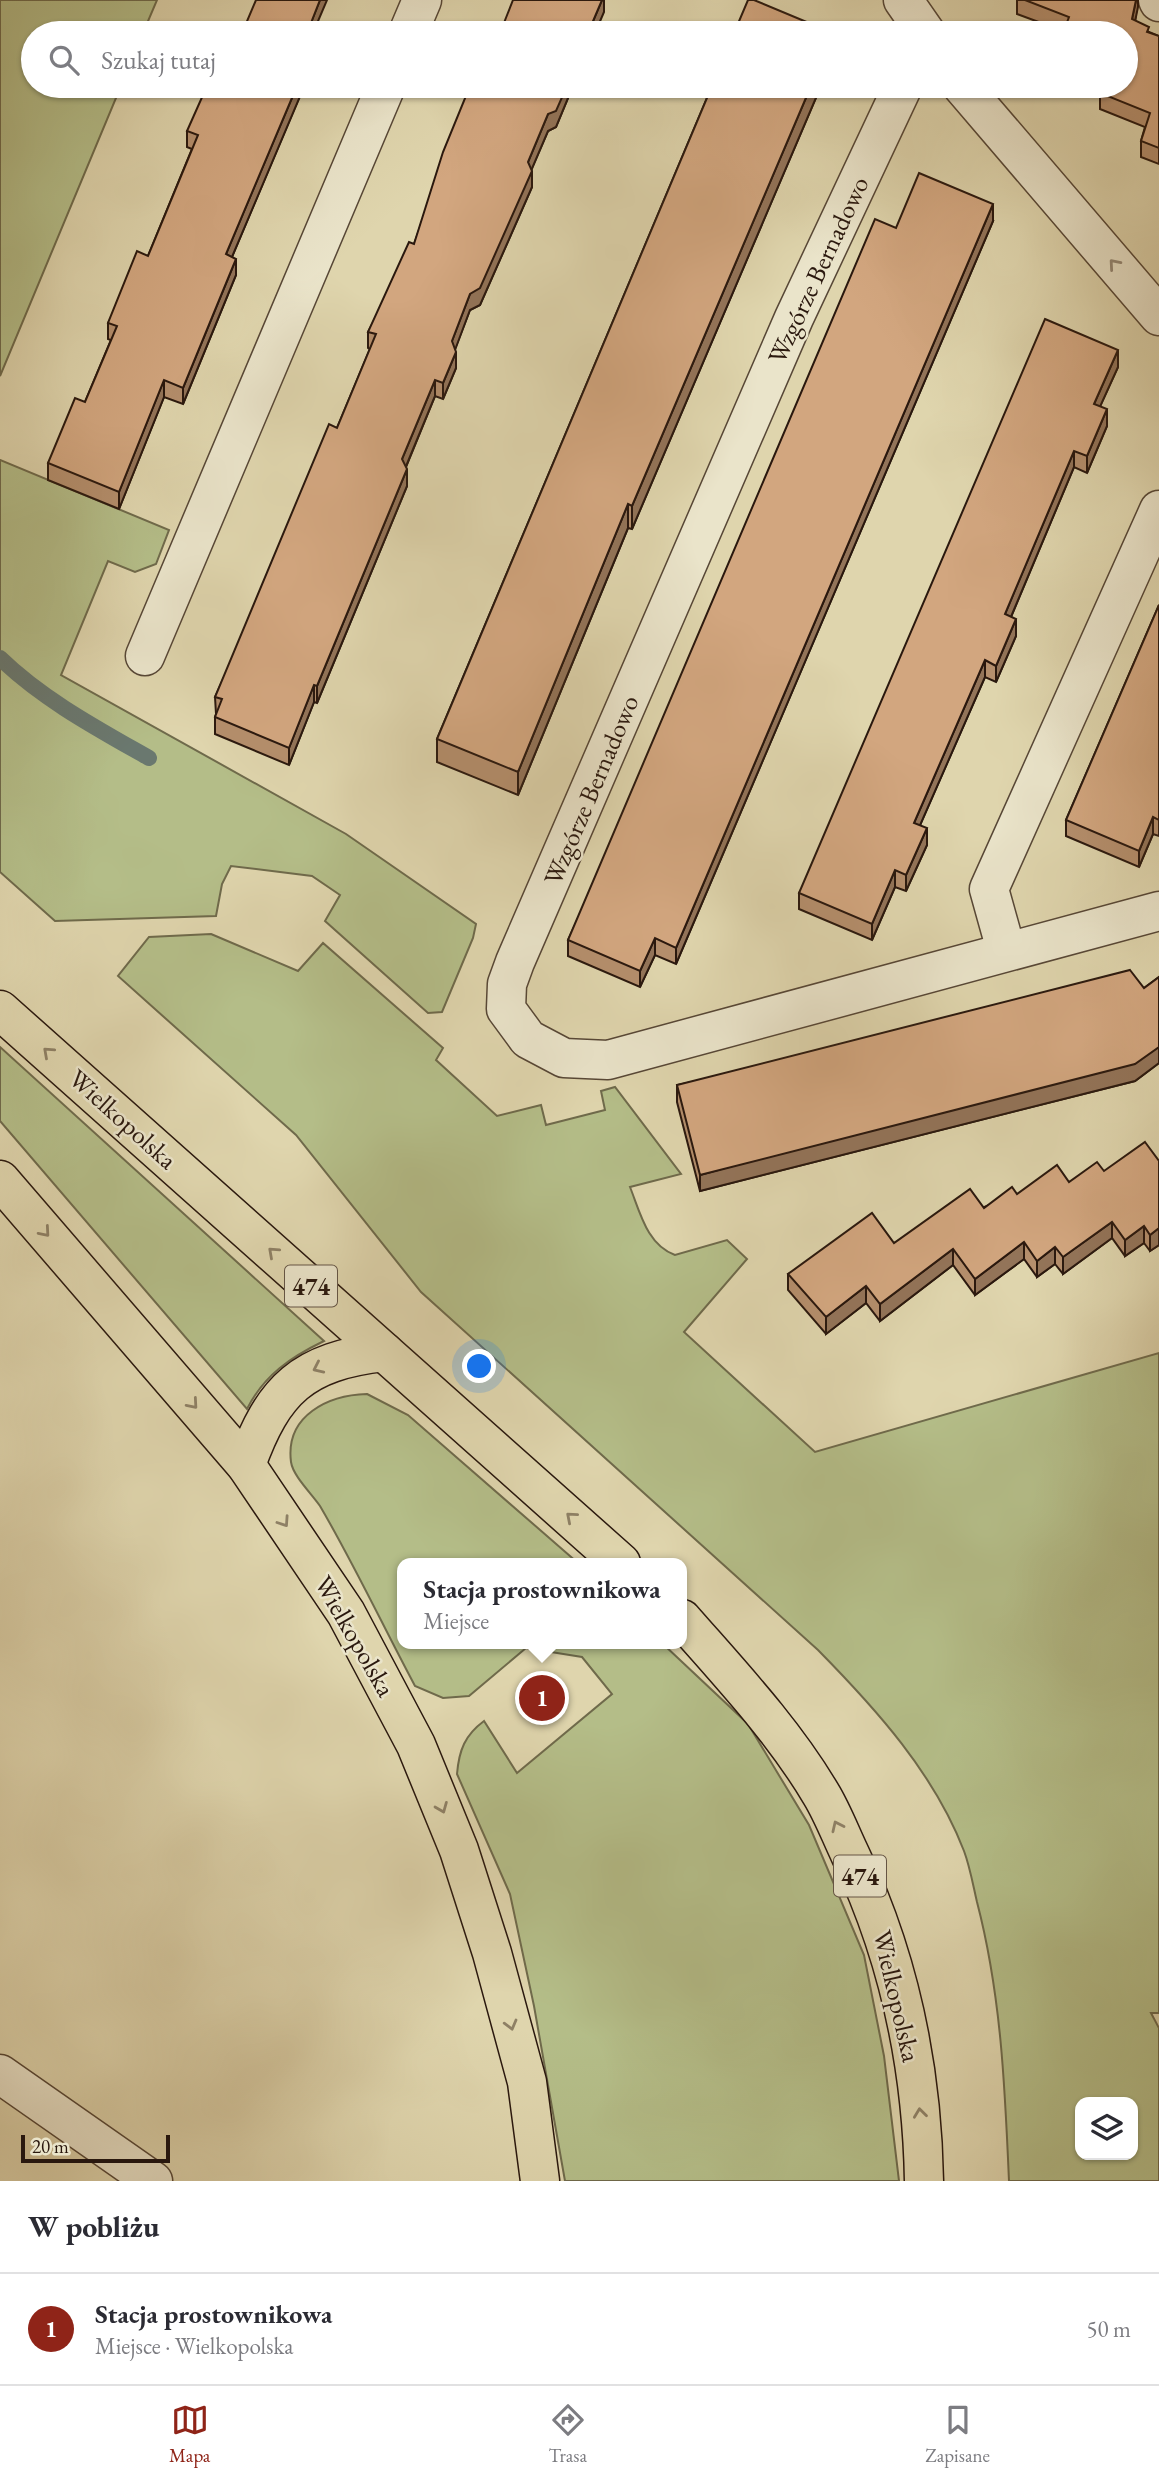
<!DOCTYPE html>
<html lang="pl">
<meta charset="utf-8">
<style>
:root{--surface:#fff;--page:#f2f2f3;--text:#2b2b33;--muted:#7c7c81;--line:#e1e1e2;--accent:#8f2418}
body{margin:0;font-family:"EB Garamond",serif;background:var(--page);color:var(--text)}
.controls{position:absolute;right:21px;bottom:21px;display:grid;overflow:hidden;border-radius:14px;box-shadow:0 2px 5px #0004}
.controls button{width:63px;height:63px;display:grid;place-items:center;padding:0;border:0;border-bottom:2px solid var(--line);background:var(--surface);color:var(--text);font:35px sans-serif}
.scale{position:absolute;left:21px;bottom:18px;width:149px;box-sizing:border-box;padding-left:7px;border:4px solid #2a180e;border-top:0;font-size:19px;line-height:24px;white-space:nowrap;color:#2a180e;-webkit-text-stroke:5px #eae4ca;paint-order:stroke}
.you{position:absolute;left:480px;top:1367px;width:24px;height:24px;margin:-18px;border:5px solid #fff;border-radius:50%;background:#1a73e8;box-shadow:0 0 0 10px #1a73e833}
.badge{display:grid;place-items:center;width:46px;height:46px;border-radius:50%;background:var(--accent);color:#fff;font-size:23px;font-weight:700}
.pin{position:absolute;translate:-50% -50%;border:4px solid #fff;box-shadow:0 2px 7px #0006}
.popup{position:absolute;left:397px;top:1558px;width:290px;height:91px;box-sizing:border-box;display:grid;place-content:center;border-radius:14px;background:var(--surface);filter:drop-shadow(0 2px 5px #0005);font-size:23px;white-space:nowrap;color:var(--muted)}
.popup b{font-size:26px;color:var(--text)}
.popup::after{content:'';position:absolute;left:50%;top:100%;margin-left:-14px;border:14px solid transparent;border-top-color:var(--surface)}
.list{margin:0;padding:0;list-style:none}
h2{display:flex;justify-content:space-between;align-items:center;height:91px;margin:0;padding:0 28px;font-size:30px}
h2 small{font-size:23px;font-weight:400;color:var(--muted)}
.list li{display:grid;grid-template-columns:46px 1fr auto;gap:21px;align-items:center;box-sizing:border-box;height:112px;padding:0 28px;border-top:2px solid var(--line)}
.list b{display:block;font-size:26px;white-space:nowrap}
.list p{margin:0;font-size:23px;white-space:nowrap;color:var(--muted)}
.list em{font-size:23px;font-style:normal;color:var(--muted)}
.icon{flex:none;width:38px;height:38px;fill:none;stroke:currentColor;stroke-width:2;stroke-linecap:round;stroke-linejoin:round}
.map{position:relative;flex:none;width:1159px;height:2181px;overflow:hidden}
.search{position:absolute;background:var(--surface);box-shadow:0 2px 5px #0004;left:21px;right:21px;top:21px;height:77px;display:flex;align-items:center;gap:18px;box-sizing:border-box;padding:0 24px;border-radius:38px;color:var(--muted);font-size:26px}
.sheet{height:203px;background:var(--surface)}
nav{display:flex;justify-content:space-around;align-items:center;box-sizing:border-box;height:98px;border-top:2px solid var(--line);background:var(--surface);font-size:19px;color:var(--muted)}
nav a{display:grid;justify-items:center;gap:4px}
nav .on{color:var(--accent)}
.map>svg:first-child{display:block}
</style>
<div class="map">
<svg width="1159" height="2181" viewBox="0 0 1159 2181">
<rect width="100%" height="100%" fill="#dfd5ad"/>
<filter id="stains"><feTurbulence type="fractalNoise" baseFrequency=".00286" numOctaves="4"/><feColorMatrix values="0 0 0 0 .2 0 0 0 0 .09 0 0 0 0 .02 0 0 0 .5 -.17"/></filter>
<radialGradient id="worn" r=".72"><stop offset=".6" stop-color="#630" stop-opacity="0"/><stop offset="1" stop-color="#630" stop-opacity=".3"/></radialGradient>
<g fill="#b4bd88" stroke="#6f6a4b" stroke-width="2" fill-rule="evenodd">
<path d="M0 0H157L143 33H33V86H121L0 376Z"/>
<path d="M0 460 169 530 156 564 135 572 108 561 61 675 346 834 476 924 473 938 442 1012 428 1013 325 921 340 895 312 876 231 866 222 884 216 916 55 921 0 872Z"/>
<path d="M211 934 298 971 323 943 443 1048 436 1060 497 1116 541 1105 546 1125 605 1110 601 1091 615 1087 681 1174 630 1187C640 1212 647 1245 675 1255L727 1240 747 1259 684 1332 815 1452 1159 1353V2013H1151L1159 2028V2181H1009C1005 2087 1001 1994 977 1902 973 1885 970 1867 964 1851 934 1773 876 1709 818 1650L421 1292 296 1135 118 976 149 937ZM1080 2102H1133V2155H1080Z"/>
<path d="M0 1047 324 1341C291 1357 264 1375 247 1409L0 1121Z"/>
<path d="M367 1394 408 1415 578 1563H402V1644H663L748 1724 809 1825 864 1955 884 2056 899 2181H565L534 2006 510 1894 457 1774C459 1750 465 1735 484 1721L517 1773 612 1694 582 1657 526 1648 469 1696 443 1698 415 1686C383 1626 354 1564 320 1506 312 1494 293 1476 291 1462 285 1415 329 1395 367 1394Z"/>
</g>
<g fill="none" stroke-linecap="round" stroke-linejoin="round">
<path stroke="#6a786f" stroke-width="16" d="M0 658C42 699 98 729 149 758"/>
<defs>
<g id="minor">
<path d="M903 0 926 33"/>
<path d="M1158 0 1159 2"/>
<path d="M408 33 422 0"/>
<path d="M903 86 794 318 515 962 507 984 506 1009 528 1039 564 1058 608 1060 1159 911"/>
<path d="M962 86 1159 316"/>
<path d="M145 656 386 86"/>
<path d="M1006 950 989 889 1159 510"/>
</g>
<path id="tertiary" d="M0 2074 153 2181"/>
<g id="primary">
<path d="M0 1010 621 1563"/>
<path d="M0 1180 246 1465 346 1613 416 1745 459 1850 492 1953 527 2082 540 2181"/>
<path d="M246 1465C273 1389 303 1361 384 1352"/>
<path d="M682 1619C731 1675 783 1730 821 1794 832 1812 840 1833 849 1852 899 1956 922 2065 924 2181"/>
</g>
</defs>
<use href="#minor" stroke="#574736" stroke-width="41"/>
<use href="#tertiary" stroke="#574736" stroke-width="41"/>
<use href="#primary" stroke="#2a180e" stroke-width="41"/>
<use href="#minor" stroke="#eae4ca" stroke-width="38"/>
<use href="#tertiary" stroke="#eae4ca" stroke-width="38"/>
<use href="#primary" stroke="#dfd5ad" stroke-width="38"/>
</g>
<g fill="#b58f6d" stroke="#2a180e" stroke-width="2">
<path d="M1017 0H1138L1135 21 1149 32 1159 36V164L1141 157V141L1145 127 1100 109V93L1126 33 1063 31 1017 14Z"/>
<path d="M304 86 232 257 236 275 183 404 164 397 119 509 48 480V463L85 402 111 340 108 339V323L148 256 192 149 187 147V131Z"/>
<path d="M470 86H573L556 127 548 131 531 170 532 187 480 305 470 310 455 349 456 368 443 399 435 396 406 467 407 486 317 703 314 702 289 765 215 734V717L216 714 215 697 337 428 370 349 368 348V332L414 244Z"/>
<path d="M712 86H821L632 529 628 528 518 795 437 762V739Z"/>
<path d="M993 221 676 964 655 955 640 987 568 956V940L896 228Z"/>
<path d="M1118 367 1100 406 1107 426 1087 473 1074 467 1011 617 1016 636 996 682 985 677 920 825 927 845 906 891 895 887 872 940 799 909V893Z"/>
<path d="M1159 605V836L1153 834 1139 867 1066 836V820Z"/>
<path d="M1159 977V1063L1135 1081 700 1191 677 1102V1085L1144 988Z"/>
<path d="M1159 1161V1245L1150 1251 1144 1243 1125 1256 1112 1238 1063 1274 1055 1264 1037 1277 1024 1259 975 1295 953 1265 880 1321 866 1303 826 1334 788 1290V1274L894 1243 1017 1194 1069 1182 1104 1171Z"/>
</g>
<g fill="#937459" stroke="#2a180e" stroke-width="2">
<path d="M320 0H327L313 33H307Z"/>
<path d="M602 0H604V12L595 33H588Z"/>
<path d="M1136 0H1138V7L1132 36V19Z"/>
<path d="M297 86H304V87L226 271V254Z"/>
<path d="M567 86H573L556 127 548 131 528 178V162L548 114Z"/>
<path d="M811 86H821L632 529V506Z"/>
<path d="M532 171V187L480 305 470 310 452 358V341L470 294Z"/>
<path d="M993 204V221L676 964V948Z"/>
<path d="M236 259V275L183 404V388Z"/>
<path d="M1118 350V367L1094 420V404Z"/>
<path d="M456 352V368L443 399V383Z"/>
<path d="M164 380V397L119 509V492Z"/>
<path d="M435 380V396L402 476V459Z"/>
<path d="M1107 409V426L1087 473V456Z"/>
<path d="M1074 451V467L1005 631V614Z"/>
<path d="M407 469V486L317 703V686Z"/>
<path d="M628 504V528L518 795V772Z"/>
<path d="M1016 619V636L996 682V666Z"/>
<path d="M985 660V677L914 839V823Z"/>
<path d="M314 685V702L289 765V748Z"/>
<path d="M1153 817V834L1139 867V851Z"/>
<path d="M927 828V845L906 891V875Z"/>
<path d="M895 870V887L872 940V924Z"/>
<path d="M655 938V955L640 987V971Z"/>
<path d="M1159 1047V1063L1135 1081 700 1191V1175Z"/>
<path d="M1112 1222V1238L1063 1274V1257Z"/>
<path d="M1144 1226V1243L1125 1256V1240Z"/>
<path d="M1159 1228V1245L1150 1251V1235Z"/>
<path d="M1024 1242V1259L975 1295V1279Z"/>
<path d="M1055 1247V1264L1037 1277V1261Z"/>
<path d="M953 1249V1265L880 1321V1304Z"/>
<path d="M866 1286V1303L826 1334V1317Z"/>
</g>
<g fill="#d2a67f" stroke="#2a180e" stroke-width="2">
<path d="M256 0H320L307 33H242Z"/>
<path d="M513 0H602L588 33H500Z"/>
<path d="M748 0H754L833 33H734Z"/>
<path d="M1025 0H1136L1132 19 1149 27 1147 32 1159 36V148L1141 141 1150 113 1100 93 1102 86H1126V33H1063L1069 17Z"/>
<path d="M207 86H297L226 254 236 259 183 388 164 380 119 492 48 463 75 398 85 402 117 326 108 323 137 251 148 256 198 135 187 131Z"/>
<path d="M470 86H567L556 111 548 114 528 162 532 171 480 288 470 294 452 341 456 352 443 383 435 380 402 459 407 469 317 686 314 685 289 748 215 717 222 699 215 697 329 424 337 428 376 334 368 332 409 242 414 244 443 152Z"/>
<path d="M712 86H811L632 506 628 504 518 772 437 739Z"/>
<path d="M919 173 993 204 676 948 655 938 640 971 568 940 875 219 896 228Z"/>
<path d="M1045 319 1118 350 1094 404 1107 409 1087 456 1074 451 1005 614 1016 619 996 666 985 660 914 823 927 828 906 875 895 870 872 924 799 893Z"/>
<path d="M1159 605V820L1153 817 1139 851 1066 820Z"/>
<path d="M1130 970 1144 988 1159 977V1047L1135 1064 700 1175 677 1085Z"/>
<path d="M1145 1142 1159 1161V1228L1150 1235 1144 1226 1125 1240 1112 1222 1063 1257 1055 1247 1037 1261 1024 1242 975 1279 953 1249 880 1304 866 1286 826 1317 788 1274 872 1213 894 1243 970 1189 984 1208 1012 1187 1017 1194 1057 1165 1069 1182 1097 1162 1104 1171Z"/>
</g>
<defs><path id="oneway-chevron" d="M-2-3.5L2.5 0L-2 3.5" fill="none" stroke-width="1.6" stroke-linecap="round" stroke-linejoin="round" transform="scale(1.75)"/></defs>
<use stroke="#948875" href="#oneway-chevron" transform="translate(1114 264) rotate(-131)"/>
<g stroke="#8e8065">
<use href="#oneway-chevron" transform="translate(48 1052) rotate(-138)"/>
<use href="#oneway-chevron" transform="translate(45 1232) rotate(49)"/>
<use href="#oneway-chevron" transform="translate(273 1252) rotate(-138)"/>
<use href="#oneway-chevron" transform="translate(318 1368) rotate(155)"/>
<use href="#oneway-chevron" transform="translate(193 1404) rotate(49)"/>
<use href="#oneway-chevron" transform="translate(571 1517) rotate(-139)"/>
<use href="#oneway-chevron" transform="translate(284 1522) rotate(56)"/>
<use href="#oneway-chevron" transform="translate(442 1808) rotate(68)"/>
<use href="#oneway-chevron" transform="translate(837 1826) rotate(-115)"/>
<use href="#oneway-chevron" transform="translate(511 2025) rotate(75)"/>
<use href="#oneway-chevron" transform="translate(920 2113) rotate(-97)"/>
</g>
<g text-anchor="middle" dominant-baseline="central" stroke-width="5" stroke-linejoin="round" paint-order="stroke">
<g fill="#eae4ca" stroke="#645546" stroke-width="2">
<rect x="285" y="1265.5" width="52" height="41" rx="5"/>
<rect x="834" y="1855.5" width="52" height="41" rx="5"/>
</g>
<g font-size="24" font-weight="bold" fill="#2a180e">
<text x="311" y="1286">474</text>
<text x="860" y="1876">474</text>
</g>
<g font-size="26" fill="#2a180e" stroke="#eae4ca">
<text transform="translate(818 270) rotate(-65)">Wzgórze Bernadowo</text>
<text transform="translate(591 790) rotate(-67)">Wzgórze Bernadowo</text>
<text transform="translate(123 1119) rotate(42)">Wielkopolska</text>
<text transform="translate(355 1636) rotate(60)">Wielkopolska</text>
<text transform="translate(897 1996) rotate(77)">Wielkopolska</text>
</g>
</g>
<rect width="100%" height="100%" filter="url(#stains)"/>
<rect width="100%" height="100%" fill="url(#worn)"/>
</svg>
<div class="controls">
<button><svg class="icon" aria-label="layers" viewBox="0 0 24 24"><path d="M12 4l9 5-9 5-9-5zM3 14l9 5 9-5"/></svg></button>
</div>
<div class="scale">20 m</div>
<div class="you"></div>
<div class="pin badge" style="left:542px;top:1698px">1</div>
<div class="popup"><b>Stacja prostownikowa</b>Miejsce</div>
<div class="search"><svg class="icon" aria-label="search" viewBox="0 0 24 24"><circle cx="10" cy="10" r="6"/><path d="M15 15l6 6"/></svg>Szukaj tutaj</div>
</div>
<section class="sheet">
<h2>W pobliżu<small></small></h2>
<ul class="list">
<li><span class="badge">1</span><div><b>Stacja prostownikowa</b><p>Miejsce · Wielkopolska</p></div><em>50 m</em></li>
</ul>
</section>
<nav>
<a class="on"><svg class="icon" aria-label="map" viewBox="0 0 24 24"><path d="M3 6l6-2 6 2 6-2v14l-6 2-6-2-6 2zM9 4v14M15 6v14"/></svg>Mapa</a>
<a><svg class="icon" aria-label="directions" viewBox="0 0 24 24"><path d="M12 3l9 9-9 9-9-9zM9 14v-3h6M13 9l2 2-2 2"/></svg>Trasa</a>
<a><svg class="icon" aria-label="saved" viewBox="0 0 24 24"><path d="M7 4h10v16l-5-4-5 4z"/></svg>Zapisane</a>
</nav>
